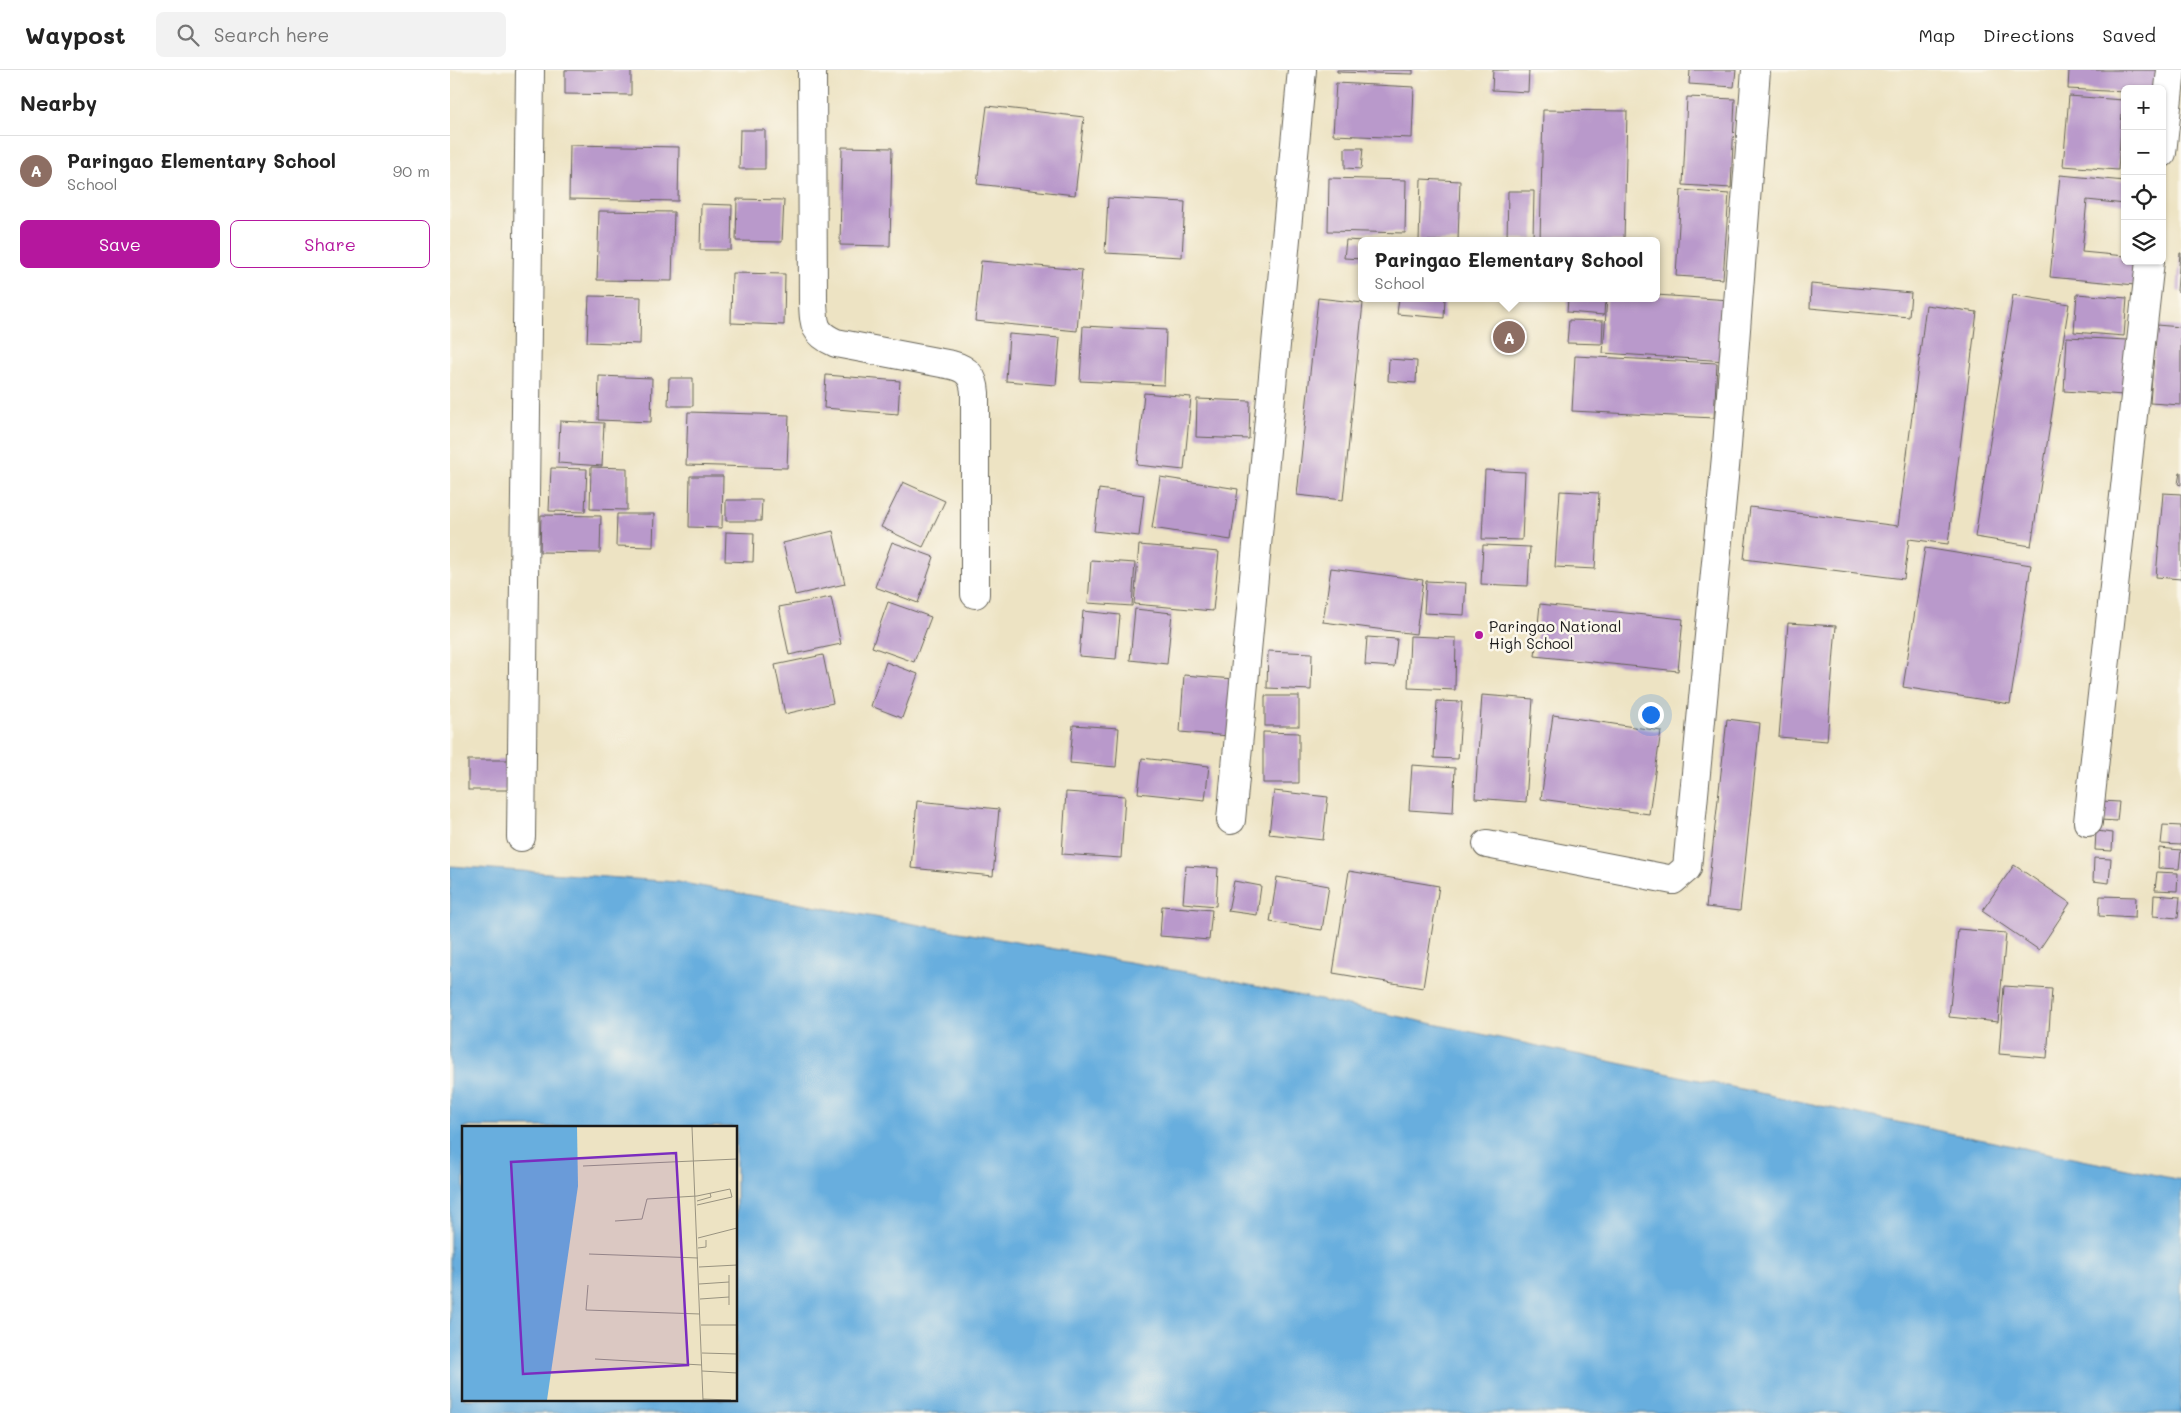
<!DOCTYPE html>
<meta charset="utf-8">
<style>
:root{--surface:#fff;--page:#f2f2f2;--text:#222;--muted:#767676;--line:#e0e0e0;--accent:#b5179e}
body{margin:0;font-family:Mali,sans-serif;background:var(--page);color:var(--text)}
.controls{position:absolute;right:15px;top:15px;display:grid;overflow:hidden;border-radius:8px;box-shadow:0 1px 4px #0004}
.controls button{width:45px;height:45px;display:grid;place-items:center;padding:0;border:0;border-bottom:1px solid var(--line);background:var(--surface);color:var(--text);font:25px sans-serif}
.you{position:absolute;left:1200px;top:644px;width:18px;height:18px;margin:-12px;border:4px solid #fff;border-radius:50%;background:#1a73e8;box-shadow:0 0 0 8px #1a73e833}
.badge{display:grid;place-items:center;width:32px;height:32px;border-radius:50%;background:var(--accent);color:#fff;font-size:16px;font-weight:700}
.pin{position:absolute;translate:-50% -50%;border:2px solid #fff;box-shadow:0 1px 5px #0006}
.popup{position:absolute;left:908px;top:167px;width:302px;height:65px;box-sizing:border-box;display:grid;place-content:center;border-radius:8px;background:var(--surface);filter:drop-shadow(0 1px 4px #0005);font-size:16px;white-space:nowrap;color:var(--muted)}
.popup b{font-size:19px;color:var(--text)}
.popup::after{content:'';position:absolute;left:50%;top:100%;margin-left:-10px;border:10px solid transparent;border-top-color:var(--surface)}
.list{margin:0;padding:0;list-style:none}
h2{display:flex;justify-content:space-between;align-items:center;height:65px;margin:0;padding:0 20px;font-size:21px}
h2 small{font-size:16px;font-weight:400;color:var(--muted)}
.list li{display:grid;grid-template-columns:32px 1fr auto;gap:15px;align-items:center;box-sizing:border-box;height:70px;padding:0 20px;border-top:1px solid var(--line)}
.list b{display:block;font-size:19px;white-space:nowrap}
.list p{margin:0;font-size:16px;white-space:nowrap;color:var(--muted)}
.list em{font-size:16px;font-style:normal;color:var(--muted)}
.actions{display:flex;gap:10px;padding:15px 20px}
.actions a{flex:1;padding:11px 0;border:1px solid var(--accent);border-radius:8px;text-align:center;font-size:18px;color:var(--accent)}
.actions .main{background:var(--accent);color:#fff}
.icon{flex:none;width:28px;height:28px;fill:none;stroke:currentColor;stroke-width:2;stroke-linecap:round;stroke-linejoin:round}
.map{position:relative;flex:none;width:1731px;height:1343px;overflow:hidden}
header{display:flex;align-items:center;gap:30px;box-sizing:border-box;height:70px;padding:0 25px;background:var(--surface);border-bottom:1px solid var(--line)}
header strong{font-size:24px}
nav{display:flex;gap:28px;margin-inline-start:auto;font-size:18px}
.search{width:350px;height:45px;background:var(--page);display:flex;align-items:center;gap:12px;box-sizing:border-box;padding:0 18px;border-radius:8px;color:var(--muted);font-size:19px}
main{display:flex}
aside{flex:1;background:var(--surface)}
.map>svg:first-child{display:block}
</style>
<header>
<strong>Waypost</strong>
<div class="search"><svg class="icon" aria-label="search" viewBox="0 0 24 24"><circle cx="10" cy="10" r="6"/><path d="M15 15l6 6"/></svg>Search here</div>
<nav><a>Map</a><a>Directions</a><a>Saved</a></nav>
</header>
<main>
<aside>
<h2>Nearby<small></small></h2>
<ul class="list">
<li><span class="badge" style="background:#8d6e63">A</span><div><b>Paringao Elementary School</b><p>School</p></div><em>90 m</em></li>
</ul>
<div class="actions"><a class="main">Save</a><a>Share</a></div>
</aside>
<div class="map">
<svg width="1731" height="1343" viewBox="0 0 1731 1343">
<rect width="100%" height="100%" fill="#fbf7ec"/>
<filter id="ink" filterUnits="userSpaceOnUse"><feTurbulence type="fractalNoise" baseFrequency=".02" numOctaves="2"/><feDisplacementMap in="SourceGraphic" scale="10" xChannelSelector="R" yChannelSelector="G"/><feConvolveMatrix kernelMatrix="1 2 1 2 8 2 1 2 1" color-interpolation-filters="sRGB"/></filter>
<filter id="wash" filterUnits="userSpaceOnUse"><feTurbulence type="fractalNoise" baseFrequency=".0096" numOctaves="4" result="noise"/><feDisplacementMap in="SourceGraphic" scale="20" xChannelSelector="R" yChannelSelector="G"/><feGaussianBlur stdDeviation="1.12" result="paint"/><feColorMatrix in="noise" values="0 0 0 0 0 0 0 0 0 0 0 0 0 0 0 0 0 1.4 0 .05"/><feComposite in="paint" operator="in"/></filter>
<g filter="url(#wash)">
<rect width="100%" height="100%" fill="#ede3c3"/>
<path fill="#68aede" stroke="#42657d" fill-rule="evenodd" d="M0 796 227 812 752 905 1499 1063 1731 1110V1343H0ZM14 1057H286V1329H14Z"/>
<g id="blocks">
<g fill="#b999cb">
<path d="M115 0H181V25L115 24Z"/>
<path d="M887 0H963V4L887 2Z"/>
<path d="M1043 0H1079L1078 22 1042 20Z"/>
<path d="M1240 0H1286L1284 17 1239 14Z"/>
<path d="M1619 0H1711L1710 19H1675V22L1618 19Z"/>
<path d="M886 13 964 17 962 68 883 65Z"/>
<path d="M1619 26 1673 30 1668 100 1613 96Z"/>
<path d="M1237 27 1285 29 1281 118 1233 115Z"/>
<path d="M537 36 634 47 625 125 527 114Z"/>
<path d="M1093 40 1177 41 1174 171H1090Z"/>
<path d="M290 60H315V99H289Z"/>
<path d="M120 75 229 77 228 131 119 129Z"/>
<path d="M392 77 442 78 440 176 390 175Z"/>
<path d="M895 78H913L911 99 895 98Z"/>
<path d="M1610 105 1675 111V134L1637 130 1632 182 1675 186V191H1687L1685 215 1600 207Z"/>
<path d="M879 108 956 110 955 163 878 161Z"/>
<path d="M971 109 1010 111 1008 171H969Z"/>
<path d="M1231 120 1279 124 1273 209 1226 206Z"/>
<path d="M1058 121H1084L1083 169H1057Z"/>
<path d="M658 128 735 132 732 187 655 183Z"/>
<path d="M287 129 334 130 332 172 286 171Z"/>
<path d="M251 134 282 135 281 180H250Z"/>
<path d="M149 141 224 142 222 211 147 210Z"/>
<path d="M896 170 912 171V189L894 188Z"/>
<path d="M1730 183H1731V222L1727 221Z"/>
<path d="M531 191 632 200 627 261 525 251Z"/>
<path d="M282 203 335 204 334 255 281 253Z"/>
<path d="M1361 214 1461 223 1459 247 1360 238Z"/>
<path d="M1627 224 1677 228 1674 266 1624 262Z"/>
<path d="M1206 225 1280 230 1276 291 1153 283 1157 228H1206Z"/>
<path d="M1563 225 1619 234 1581 476 1525 467Z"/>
<path d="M139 226 191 227 190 274 137 272Z"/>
<path d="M868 228 913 233 893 430 847 425Z"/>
<path d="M949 228H995L994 248 947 244Z"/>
<path d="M1118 228H1155L1154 245 1117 242Z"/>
<path d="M1476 235 1527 242 1498 474 1459 469 1454 509 1294 489 1300 437 1448 456Z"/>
<path d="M1119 250 1153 251 1152 274 1117 273Z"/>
<path d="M1706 255 1731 257V335L1700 333Z"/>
<path d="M633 256 716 260 714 315 630 311Z"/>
<path d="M559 264 610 268 606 315 556 311Z"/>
<path d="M1617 267 1677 270 1674 325 1614 321Z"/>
<path d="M1125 286 1267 293 1264 348 1122 341Z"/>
<path d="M939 289 967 291 966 313 938 311Z"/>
<path d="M376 305 450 311 448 344 374 338Z"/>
<path d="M149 306 202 308 201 352 148 350Z"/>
<path d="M219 308H243V336H218Z"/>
<path d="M694 323 741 327 734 400 687 395Z"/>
<path d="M747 329 800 331 799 369 746 367Z"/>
<path d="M238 342 339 345 337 398 236 395Z"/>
<path d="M110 351 154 353 152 396 108 393Z"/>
<path d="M141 397 177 398V440L140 439Z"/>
<path d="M101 398 137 399 135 442 99 441Z"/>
<path d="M1035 400 1075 402 1072 470 1032 469Z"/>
<path d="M1730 402H1731V415L1728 414Z"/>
<path d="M240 406H273L272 458 239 457Z"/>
<path d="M710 407 788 419 781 470 702 458Z"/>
<path d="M453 412 495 431 473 477 431 457Z"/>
<path d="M649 419 694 425 689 466 644 461Z"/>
<path d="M1110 421 1149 423 1145 499 1105 497Z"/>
<path d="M1713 423 1731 424V509L1706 507Z"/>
<path d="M276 430H312L311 451H276Z"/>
<path d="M167 444H204L203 477 166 476Z"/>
<path d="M91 445 151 446 150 483 90 482Z"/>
<path d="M383 461 395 514 345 525 333 473Z"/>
<path d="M276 462 304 463 303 492 275 491Z"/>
<path d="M442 472 484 487 468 533 425 517Z"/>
<path d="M689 475 769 482 763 541 684 534Z"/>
<path d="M1033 475 1080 477 1078 516 1031 514Z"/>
<path d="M1475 478 1581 495 1560 634 1453 617Z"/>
<path d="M641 490 685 493 682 536 638 533Z"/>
<path d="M881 498 973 510 966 564 873 552Z"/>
<path d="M976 511 1016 513 1014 545 974 543Z"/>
<path d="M381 527 391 574 339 585 329 537Z"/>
<path d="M438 532 481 547 464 592 422 577Z"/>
<path d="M1090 534 1233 549 1228 601 1085 586Z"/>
<path d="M685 539 722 543 717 594 680 590Z"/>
<path d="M633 541 670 545 666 589 629 586Z"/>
<path d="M1338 553 1386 556 1377 671 1329 667Z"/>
<path d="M960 566 1006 568 1005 620 958 618Z"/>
<path d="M917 567 947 569 944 597 915 595Z"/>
<path d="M818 581 862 583 861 620 817 618Z"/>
<path d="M373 585 383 633 335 644 325 595Z"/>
<path d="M436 592 468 604 452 648 421 636Z"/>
<path d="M734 605 784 609 779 666 730 662Z"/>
<path d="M1032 625 1083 629 1076 732 1025 728Z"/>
<rect x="815" y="626" width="34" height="30"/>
<path d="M987 631 1012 632 1008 689 984 688Z"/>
<path d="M1103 645 1211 661 1199 744 1091 729Z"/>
<path d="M1277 649 1310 653 1290 841 1256 837Z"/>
<path d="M623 655 669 658 666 697 620 693Z"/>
<path d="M813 662 849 663V713H813Z"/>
<path d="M692 688 759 696 755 730 688 723Z"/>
<rect x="18" y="690" width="46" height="30"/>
<path d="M962 695 1005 698 1003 743 959 740Z"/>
<path d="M824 721 878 727 873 770 819 764Z"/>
<path d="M616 722 675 726 671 788 612 784Z"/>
<path d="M467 731 549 739 543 806 461 798Z"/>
<path d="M1651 731 1669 732 1667 751 1650 750Z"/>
<path d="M1713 755 1731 756V775L1711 774Z"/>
<path d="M1646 761 1663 763 1662 781 1645 780Z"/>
<path d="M1709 778 1731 780 1729 799 1708 798Z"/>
<path d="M1644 788 1661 789 1659 813 1643 811Z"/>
<path d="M1564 795 1620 833 1589 880 1532 841Z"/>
<path d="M736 796 768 798 766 836 733 833Z"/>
<path d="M899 801 989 816 973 918 883 903Z"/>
<path d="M1707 802 1728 803 1727 821 1705 820Z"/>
<path d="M827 807 879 816 872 860 820 852Z"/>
<path d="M784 811 811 816 807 845 778 841Z"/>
<path d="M1704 825 1730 827 1728 848 1703 846Z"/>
<path d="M1650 826 1686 827 1685 848 1649 846Z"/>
<path d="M712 836 762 840 759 870 710 866Z"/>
<path d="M1508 859 1556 863 1548 952 1499 947Z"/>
<path d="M1554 916 1602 919 1597 988 1549 984Z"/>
</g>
</g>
</g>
<g filter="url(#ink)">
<use href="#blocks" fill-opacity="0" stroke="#656256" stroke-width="1"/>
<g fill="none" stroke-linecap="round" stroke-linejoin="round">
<defs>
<g id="minor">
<path d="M362 0 363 231C364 254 363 263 386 273L502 295C518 299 524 307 525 323V524"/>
<path d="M1712 83 1721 0"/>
<path d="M781 750 852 0"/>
<path d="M1638 752 1700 191"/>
<path d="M71 767 80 0"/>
<path d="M1037 774 1223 810 1237 798 1277 376 1306 0"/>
</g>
</defs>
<use href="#minor" stroke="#656256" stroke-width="30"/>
<use href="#minor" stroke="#fff" stroke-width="28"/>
</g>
</g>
<circle fill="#b5179e" stroke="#fbf7ec" stroke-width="2" cx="1029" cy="565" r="5"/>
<g text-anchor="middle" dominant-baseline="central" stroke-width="5" stroke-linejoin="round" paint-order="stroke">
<g font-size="15" fill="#1c1c1c" stroke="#fbf7ec" text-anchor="start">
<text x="1039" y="556">Paringao National<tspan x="1039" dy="17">High School</tspan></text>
</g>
</g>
<g transform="translate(12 1056)">
<rect width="275" height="275" fill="#ede3c3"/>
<path d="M0 1H115L116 60 85 274H0Z" fill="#68aede"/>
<path fill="none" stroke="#999380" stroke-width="1" d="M230 1 241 274M121 40 275 33M235 75 249 71 248 67M153 95 180 93 185 73 235 70 268 63 270 71 235 79M236 112 275 102M236 122 244 121V114M127 128 236 132M237 141 275 139M267 149V179M237 158 267 156M126 159 124 184 238 188M238 173 267 171M239 199H275M240 227 275 228M133 233 240 239M240 245 275 247M241 273 269 274"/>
<path fill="#7b2cbf" fill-opacity="0.15" stroke="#7b2cbf" stroke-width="2.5" d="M214 27 226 239 61 248 49 36Z"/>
<rect width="275" height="275" fill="none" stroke="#1c1c1c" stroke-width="2.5"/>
</g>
</svg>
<div class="controls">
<button>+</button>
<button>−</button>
<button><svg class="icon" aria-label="locate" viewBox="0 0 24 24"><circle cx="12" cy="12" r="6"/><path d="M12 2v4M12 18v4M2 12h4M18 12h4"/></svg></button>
<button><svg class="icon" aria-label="layers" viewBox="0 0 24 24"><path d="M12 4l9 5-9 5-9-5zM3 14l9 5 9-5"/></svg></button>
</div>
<div class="you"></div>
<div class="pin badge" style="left:1059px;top:267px;background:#8d6e63">A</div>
<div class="popup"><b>Paringao Elementary School</b>School</div>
</div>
</main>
